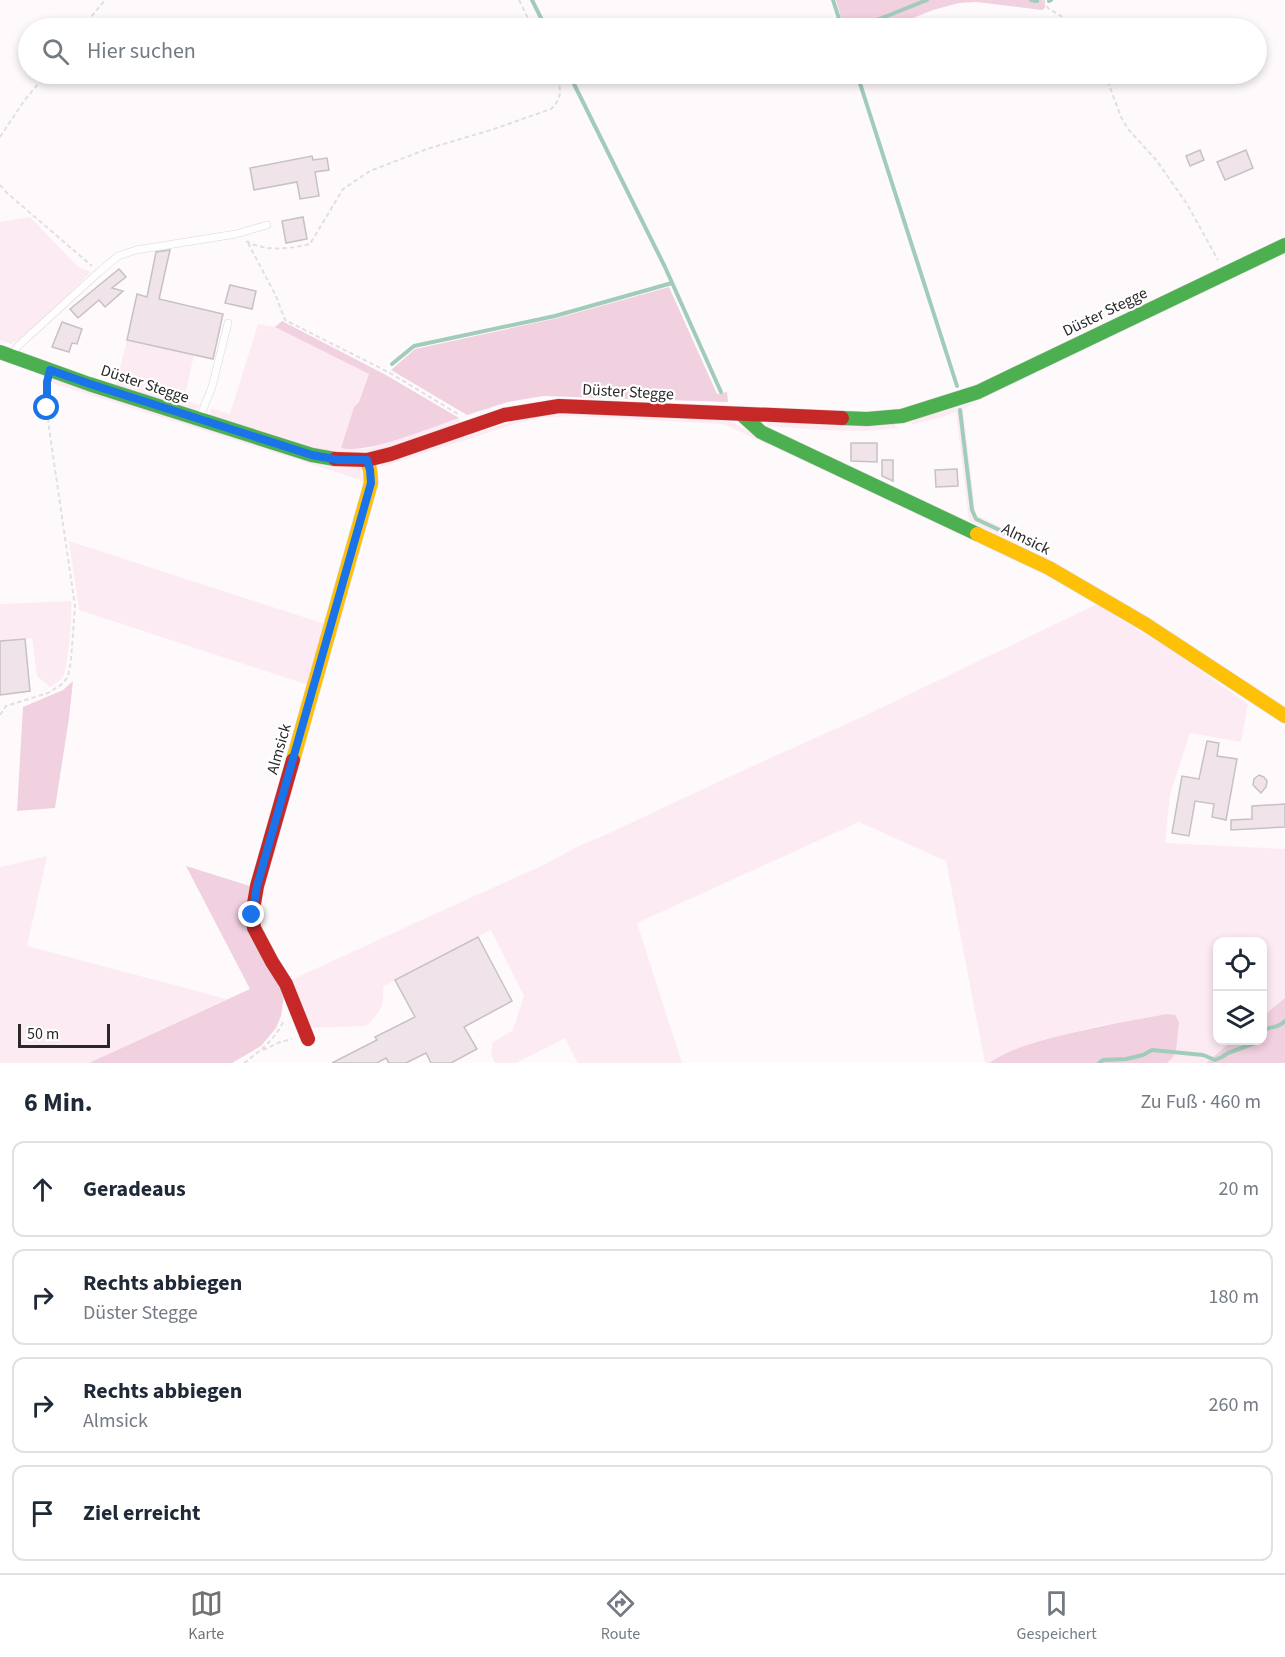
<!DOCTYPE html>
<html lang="de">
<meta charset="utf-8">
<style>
:root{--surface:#fff;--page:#f2f2f3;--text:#1f2937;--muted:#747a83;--line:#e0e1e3;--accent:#757273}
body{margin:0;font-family:"Source Sans 3",sans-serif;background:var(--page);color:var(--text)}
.controls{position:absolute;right:18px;bottom:18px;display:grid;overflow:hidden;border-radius:12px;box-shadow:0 3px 9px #0003}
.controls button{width:54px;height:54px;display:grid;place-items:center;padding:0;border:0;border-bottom:2px solid var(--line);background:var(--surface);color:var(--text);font:30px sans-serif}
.scale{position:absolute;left:18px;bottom:15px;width:92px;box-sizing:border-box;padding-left:6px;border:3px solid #2b2829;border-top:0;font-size:16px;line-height:21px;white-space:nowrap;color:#2b2829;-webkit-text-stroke:4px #fff;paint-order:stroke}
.stop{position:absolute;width:18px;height:18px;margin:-14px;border:4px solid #1a73e8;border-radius:50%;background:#fff}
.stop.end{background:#1a73e8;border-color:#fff;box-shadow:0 2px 6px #0008}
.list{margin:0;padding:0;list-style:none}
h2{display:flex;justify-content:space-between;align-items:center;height:78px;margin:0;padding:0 24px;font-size:26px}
h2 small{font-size:20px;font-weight:400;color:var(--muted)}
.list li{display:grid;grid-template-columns:39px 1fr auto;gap:18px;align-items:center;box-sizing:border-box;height:96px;margin:0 12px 12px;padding:0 12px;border:2px solid var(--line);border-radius:12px}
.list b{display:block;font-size:22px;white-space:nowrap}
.list p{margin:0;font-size:20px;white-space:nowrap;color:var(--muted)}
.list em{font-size:20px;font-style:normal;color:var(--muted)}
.icon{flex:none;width:33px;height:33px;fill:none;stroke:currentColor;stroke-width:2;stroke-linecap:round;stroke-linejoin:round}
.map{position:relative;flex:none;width:1285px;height:1063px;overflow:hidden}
.search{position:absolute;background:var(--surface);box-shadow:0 3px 9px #0003;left:18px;right:18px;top:18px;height:66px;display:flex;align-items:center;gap:15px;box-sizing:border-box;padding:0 21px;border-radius:33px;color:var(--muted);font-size:22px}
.sheet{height:510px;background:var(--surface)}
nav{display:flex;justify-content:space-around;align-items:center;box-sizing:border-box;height:84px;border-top:2px solid var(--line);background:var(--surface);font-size:16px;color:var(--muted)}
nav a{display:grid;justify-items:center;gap:3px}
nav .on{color:var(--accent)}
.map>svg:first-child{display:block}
</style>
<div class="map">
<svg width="1285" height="1063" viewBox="0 0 1285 1063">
<rect width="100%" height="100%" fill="#fefafc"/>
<g fill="#fdebf3">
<path d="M30 217 78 267 91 272 32 331 11 344 0 340V222Z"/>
<path d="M258 324 275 327 369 374 359 402 354 407 341 448 367 449 459 418 463 425 381 452 336 456 209 418 211 408 230 414Z"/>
<path d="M127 340 194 355 184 400 200 405 194 413 115 388Z"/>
<path d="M54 376 361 468 363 484 358 479 52 383Z"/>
<path d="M979 401 963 409 976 515 1030 540 1026 547 969 521 956 412 939 418 910 425 915 419Z"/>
<path d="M551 410 725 418 768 442 769 445 724 424 571 416 541 418 515 424 379 468 384 460Z"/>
<path d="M767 423H894L898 428C854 434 810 429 767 426Z"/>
<path d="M69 541 325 624 308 685 79 610Z"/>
<path d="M71 601C73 612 68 664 64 674 62 680 55 684 50 687L37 676 32 638 0 641V604Z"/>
<path d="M1097 604 1178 655 1248 704 1241 742 1190 733 1170 795 1165 843 1285 849V998L1263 1016 1262 942H1218V1040L1232 1041 1206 1063H1167L1174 1056 1167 1014 1098 1026 1032 1043 989 1063H985L946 861 859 822 637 923 682 1063H578L565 1038 516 1063H495L491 1055 493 1042 513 1030 524 996 491 930 383 987C385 1006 380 1013 366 1026L308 1028 289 981C368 945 448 907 528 872 554 861 576 845 603 836L746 769 862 717Z"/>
<path d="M47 856 27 946 227 999 89 1063H0V867Z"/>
</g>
<g fill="#f1d0e0">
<path d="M836 0H1045V8L1042 10 976 2 959 3 933 10 888 28H844Z"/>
<path d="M669 287 717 394 727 392 728 402 543 396 508 402 467 415 391 370 415 349 558 318Z"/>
<path d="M282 321 386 375 459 418C432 427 366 455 341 448L354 407 359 402 369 374 275 327Z"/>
<path d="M73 681 69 718 55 808 17 811 23 707 63 690Z"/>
<path d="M186 866 253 887 244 920 284 996 281 1016 276 1028 261 1046 232 1063H89L250 989Z"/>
<path d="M1285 998V1063H1206L1232 1041 1262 1040 1263 1016Z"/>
<path d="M1167 1014 1175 1015 1179 1022 1176 1051 1174 1056 1167 1063H989C1013 1047 1039 1041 1067 1034 1100 1026 1133 1020 1167 1014Z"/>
</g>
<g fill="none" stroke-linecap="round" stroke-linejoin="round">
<g stroke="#a2ccba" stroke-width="4">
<path d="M532 0 546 28"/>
<path d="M833 0 842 28"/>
<path d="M1031 0 1037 1"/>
<path d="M1049 1 1051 0"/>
<path d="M857 28 927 0"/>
<path d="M569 74 665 267 721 392"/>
<path d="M857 74 957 386"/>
<path d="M392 364 414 346 555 316 672 283"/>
<path d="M960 410 972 510 976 519 1027 543"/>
<path d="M1262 1031C1271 1025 1276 1030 1285 1021"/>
<path d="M1099 1063 1103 1060 1126 1059 1143 1055 1152 1050 1203 1055 1215 1060 1222 1057 1228 1053 1255 1043 1257 1040"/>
</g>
</g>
<g fill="#f0e3e9" stroke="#c6c2c4" stroke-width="1.5">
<path d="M1200 150 1204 160 1190 166 1186 156Z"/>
<path d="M1246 150 1253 168 1225 180 1217 162Z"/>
<path d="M312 156 313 160 327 158 329 170 315 172 319 196 300 199 297 182 254 190 250 168Z"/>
<path d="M303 217 307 239 286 243 282 221Z"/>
<path d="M170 250 159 299 223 314 213 359 127 340 137 294 147 297 156 252Z"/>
<path d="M119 269 126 277 112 288 123 291 105 307 99 300 78 318 70 309Z"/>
<path d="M230 285 256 291 252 309 225 303Z"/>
<path d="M62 322 82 329 77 344 72 343 69 352 52 347Z"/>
<path d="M851 443H877V462L851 461Z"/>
<path d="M882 460H893V481L882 476Z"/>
<path d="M957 469 958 486 936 487 935 470Z"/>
<path d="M25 639 30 691 0 695V641Z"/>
<path d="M1207 741 1219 743 1217 756 1237 759 1226 820 1212 817 1214 804 1195 801 1189 836 1172 833 1182 776 1199 779Z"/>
<path d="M1259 775 1264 777 1267 781 1266 787 1261 793 1253 785 1254 779Z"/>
<path d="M1285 804V827L1231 830V820L1252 819V806Z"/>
<path d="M478 937 512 1001 464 1027 477 1049 451 1063H431L426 1053 406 1063H389L386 1058 377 1063H332L377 1040 375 1037 415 1017 395 980Z"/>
</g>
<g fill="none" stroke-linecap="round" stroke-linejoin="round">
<defs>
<g id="lane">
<path d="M12 354 18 346 99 272 118 256 136 250 236 234 267 225"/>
<path d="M200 417 212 387 228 323"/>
</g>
<g id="fast">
<path d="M0 352 89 384 312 455 335 459"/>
<path d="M741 414 761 432 977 534"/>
<path d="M842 418 867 419 902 416 978 392 1285 245"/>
</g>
<g id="slow">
<path d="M977 534 1049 568 1145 624 1285 716"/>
<path d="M293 760 371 483 370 470 367 460"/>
</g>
<g id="jam">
<path d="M335 459 367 460 391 454 504 415 559 406 842 418"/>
<path d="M293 760 257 886 252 915 254 928 272 962 286 984 308 1039"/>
</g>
</defs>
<use href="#lane" stroke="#dbd7d9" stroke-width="8"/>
<use href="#fast" stroke="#dbd7d9" stroke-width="15"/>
<use href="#slow" stroke="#dbd7d9" stroke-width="15"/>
<use href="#jam" stroke="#dbd7d9" stroke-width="15"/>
<g stroke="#e1e0e1" stroke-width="2" stroke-dasharray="4.5 3" stroke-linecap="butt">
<path d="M519 0 533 28"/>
<path d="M1042 0 1048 8 1080 28"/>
<path d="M82 28 105 0"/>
<path d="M1105 74 1121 117 1128 129 1157 161 1187 204 1218 260"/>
<path d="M0 137 24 101 46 74"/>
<path d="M0 185 7 193 92 266"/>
<path d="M246 241C265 252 289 249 310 244L343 189 370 171 427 149 494 129 551 109C563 98 561 88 556 74"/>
<path d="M248 243 276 296 285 320 390 373 458 414"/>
<path d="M0 715 6 706 48 693 61 685 68 677 71 660 75 606 49 428 47 408V384"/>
<path d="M263 1050 280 1042 292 1039"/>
<path d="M244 1063C261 1050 275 1040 284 1020"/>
</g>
<use href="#lane" stroke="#fffeff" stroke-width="7"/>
<use href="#fast" stroke="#4caf50" stroke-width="14"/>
<use href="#slow" stroke="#ffc107" stroke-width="14"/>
<use href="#jam" stroke="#c62828" stroke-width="14"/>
</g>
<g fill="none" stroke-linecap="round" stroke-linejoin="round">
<path stroke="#1a73e8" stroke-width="8" d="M47 408V382L50 370 90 384 312 455 339 460H367L370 470 371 483 257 886 252 915"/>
</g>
<g text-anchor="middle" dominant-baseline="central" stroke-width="4.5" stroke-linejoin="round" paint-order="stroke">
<g font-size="16" fill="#2b2829" stroke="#fff">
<text transform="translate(1105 312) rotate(-26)">Düster Stegge</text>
<text transform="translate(145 384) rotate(18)">Düster Stegge</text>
<text transform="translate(628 392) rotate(3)">Düster Stegge</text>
<text transform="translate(1026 539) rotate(26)">Almsick</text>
<text transform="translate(279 749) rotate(-74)">Almsick</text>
</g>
</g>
</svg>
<div class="controls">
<button><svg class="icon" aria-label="locate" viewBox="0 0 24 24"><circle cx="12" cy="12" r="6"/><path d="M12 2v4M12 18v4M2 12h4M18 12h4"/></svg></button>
<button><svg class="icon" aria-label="layers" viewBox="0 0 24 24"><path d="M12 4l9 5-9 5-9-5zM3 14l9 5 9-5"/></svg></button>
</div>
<div class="scale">50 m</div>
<div class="stop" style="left:47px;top:408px"></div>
<div class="stop end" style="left:252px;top:915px"></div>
<div class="search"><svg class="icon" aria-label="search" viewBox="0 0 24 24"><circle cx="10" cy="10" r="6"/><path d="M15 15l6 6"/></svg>Hier suchen</div>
</div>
<section class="sheet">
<h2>6 Min.<small>Zu Fuß · 460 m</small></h2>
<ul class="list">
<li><svg class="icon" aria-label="ahead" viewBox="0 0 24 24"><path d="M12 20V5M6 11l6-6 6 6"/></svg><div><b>Geradeaus</b></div><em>20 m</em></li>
<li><svg class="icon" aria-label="right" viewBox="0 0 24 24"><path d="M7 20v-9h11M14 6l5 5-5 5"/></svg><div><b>Rechts abbiegen</b><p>Düster Stegge</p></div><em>180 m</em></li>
<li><svg class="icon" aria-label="right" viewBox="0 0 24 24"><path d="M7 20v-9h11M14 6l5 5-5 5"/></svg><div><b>Rechts abbiegen</b><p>Almsick</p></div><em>260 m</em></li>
<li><svg class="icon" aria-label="arrive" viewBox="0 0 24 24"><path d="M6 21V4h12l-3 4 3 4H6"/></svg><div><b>Ziel erreicht</b></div></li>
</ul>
</section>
<nav>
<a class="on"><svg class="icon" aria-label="map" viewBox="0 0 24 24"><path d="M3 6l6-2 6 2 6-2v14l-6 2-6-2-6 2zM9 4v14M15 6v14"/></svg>Karte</a>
<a><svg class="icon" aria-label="directions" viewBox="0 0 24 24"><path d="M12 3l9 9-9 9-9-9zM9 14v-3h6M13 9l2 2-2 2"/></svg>Route</a>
<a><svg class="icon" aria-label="saved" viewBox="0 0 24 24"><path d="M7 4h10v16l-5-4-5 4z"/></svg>Gespeichert</a>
</nav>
